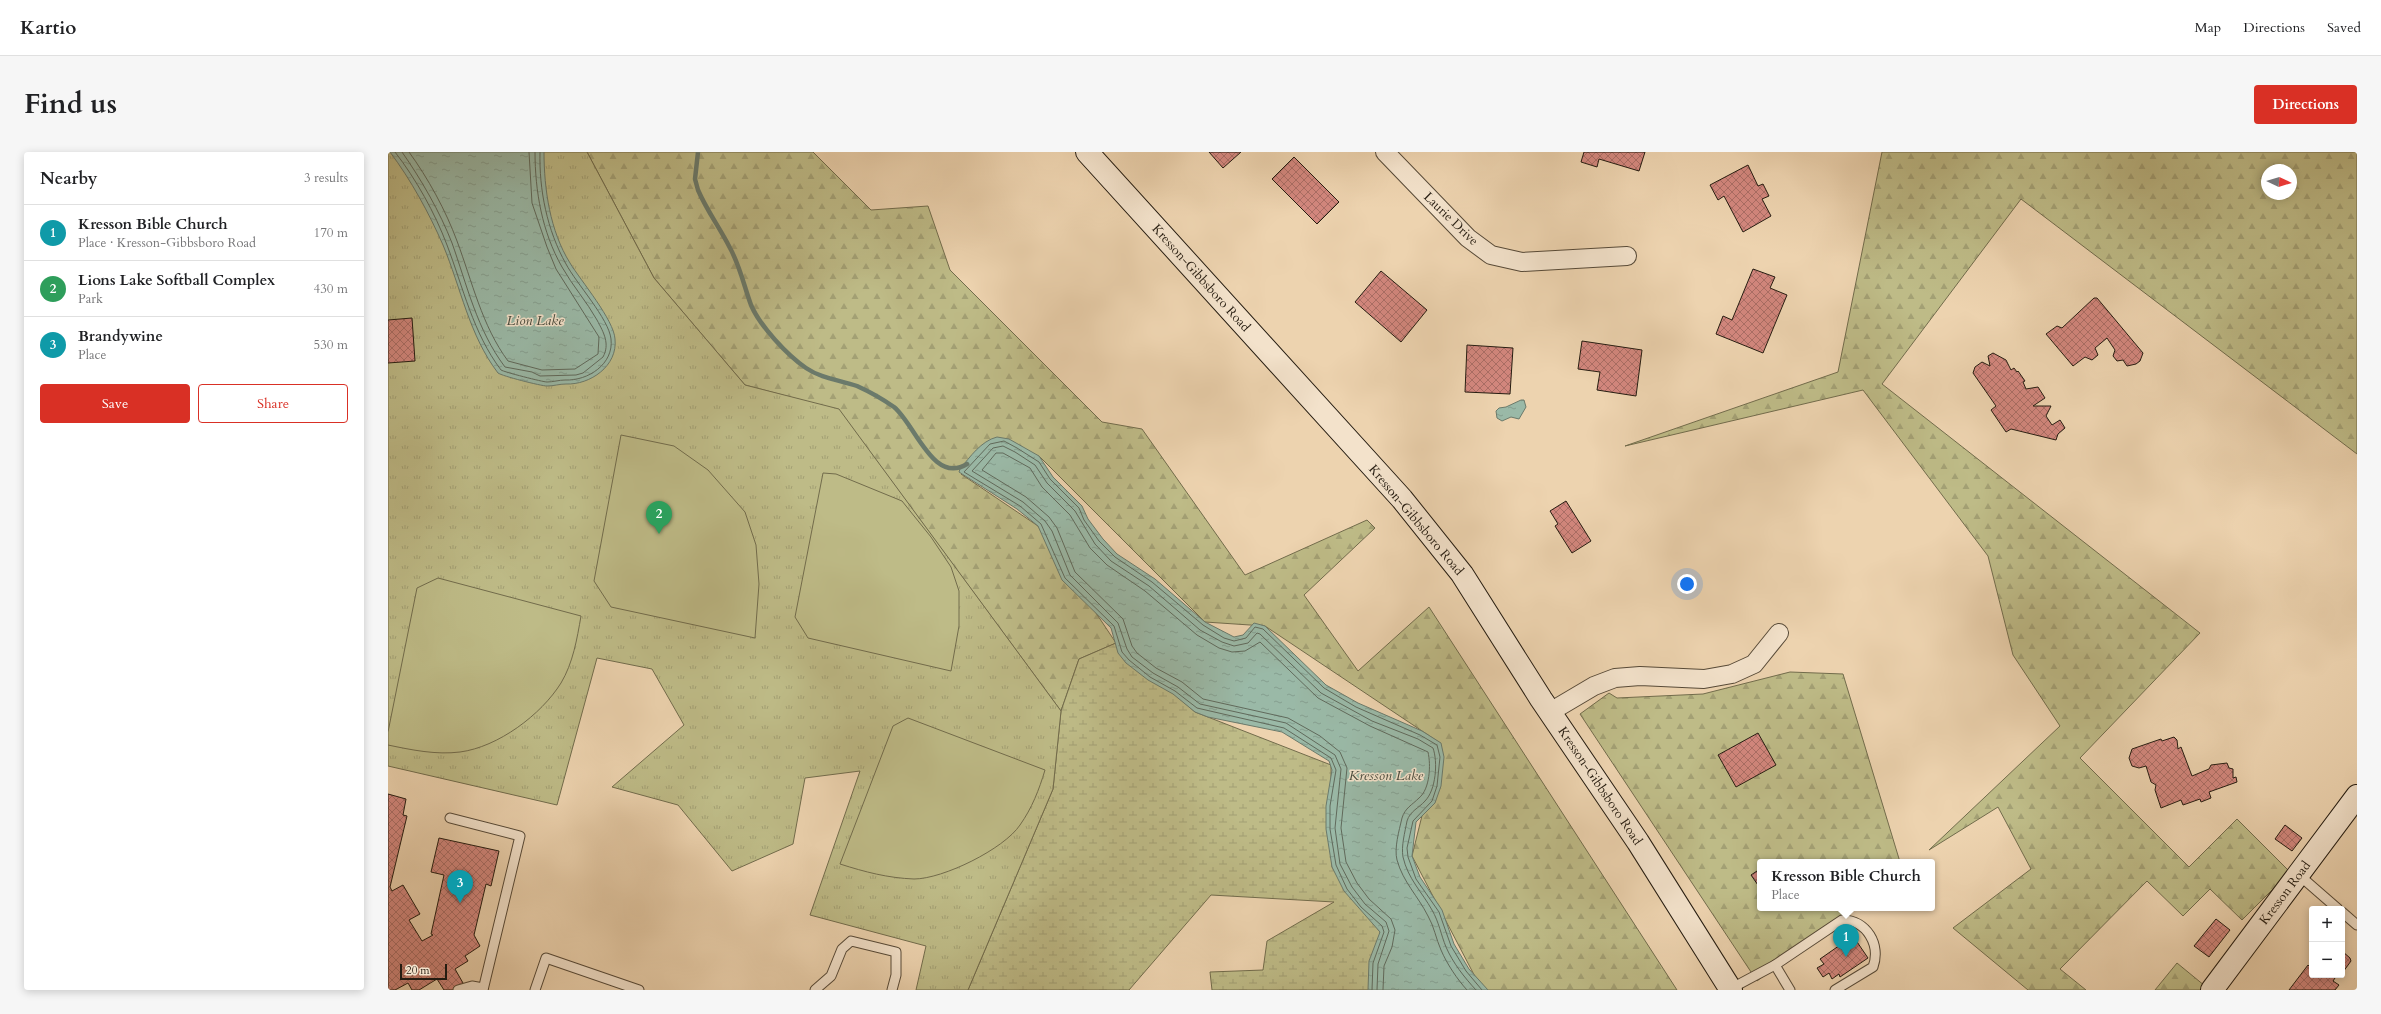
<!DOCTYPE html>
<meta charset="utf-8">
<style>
:root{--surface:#fff;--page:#f6f6f6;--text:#202124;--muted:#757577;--line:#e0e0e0;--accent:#d93025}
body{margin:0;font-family:Cardo,serif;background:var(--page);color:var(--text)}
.controls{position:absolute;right:12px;bottom:12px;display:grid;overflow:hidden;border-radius:4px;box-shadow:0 2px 10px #0003}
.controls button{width:36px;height:36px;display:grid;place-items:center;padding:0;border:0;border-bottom:1px solid var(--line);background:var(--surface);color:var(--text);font:20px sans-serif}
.compass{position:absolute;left:1873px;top:12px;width:36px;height:36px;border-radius:50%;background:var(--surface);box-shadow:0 2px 10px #0003;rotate:94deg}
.scale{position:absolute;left:12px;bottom:10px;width:47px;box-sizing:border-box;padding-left:4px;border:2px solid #251c11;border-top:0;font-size:11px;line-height:14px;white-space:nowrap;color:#251c11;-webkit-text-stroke:3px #f3e2cb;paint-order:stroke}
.you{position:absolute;left:1299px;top:432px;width:14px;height:14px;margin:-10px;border:3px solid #fff;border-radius:50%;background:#1a73e8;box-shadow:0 0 0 6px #1a73e833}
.badge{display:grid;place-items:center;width:26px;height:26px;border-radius:50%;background:var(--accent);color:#fff;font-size:13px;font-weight:700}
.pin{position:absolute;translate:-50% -33px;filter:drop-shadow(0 1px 2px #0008)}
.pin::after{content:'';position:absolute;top:21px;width:14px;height:12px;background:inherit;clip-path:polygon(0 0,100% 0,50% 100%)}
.popup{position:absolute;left:1369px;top:707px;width:178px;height:52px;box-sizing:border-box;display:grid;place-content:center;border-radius:4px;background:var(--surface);filter:drop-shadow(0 1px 3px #0005);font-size:13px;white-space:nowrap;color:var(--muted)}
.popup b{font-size:15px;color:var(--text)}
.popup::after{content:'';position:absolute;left:50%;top:100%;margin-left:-8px;border:8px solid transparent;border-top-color:var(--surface)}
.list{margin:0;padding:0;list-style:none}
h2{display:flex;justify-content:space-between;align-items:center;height:52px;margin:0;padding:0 16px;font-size:17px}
h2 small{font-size:13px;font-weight:400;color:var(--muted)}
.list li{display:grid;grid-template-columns:26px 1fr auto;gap:12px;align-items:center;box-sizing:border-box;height:56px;padding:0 16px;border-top:1px solid var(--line)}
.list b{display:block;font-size:15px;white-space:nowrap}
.list p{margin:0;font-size:13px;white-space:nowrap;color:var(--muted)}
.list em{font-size:13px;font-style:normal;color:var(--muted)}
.actions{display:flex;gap:8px;padding:12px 16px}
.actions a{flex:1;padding:9px 0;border:1px solid var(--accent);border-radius:4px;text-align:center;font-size:14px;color:var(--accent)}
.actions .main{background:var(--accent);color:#fff}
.map{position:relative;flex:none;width:1969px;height:838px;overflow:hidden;border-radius:4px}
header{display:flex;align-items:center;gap:24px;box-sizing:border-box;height:56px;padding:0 20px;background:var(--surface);border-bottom:1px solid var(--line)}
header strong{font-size:19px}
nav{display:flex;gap:22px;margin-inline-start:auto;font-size:14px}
.intro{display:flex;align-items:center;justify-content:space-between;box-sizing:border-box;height:96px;padding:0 24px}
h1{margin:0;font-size:28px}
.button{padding:10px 18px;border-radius:4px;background:var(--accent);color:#fff;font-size:14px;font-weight:700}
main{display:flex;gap:24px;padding:0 24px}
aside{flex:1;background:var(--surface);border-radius:4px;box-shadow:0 2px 10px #0003}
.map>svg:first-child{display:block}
</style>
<header>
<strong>Kartio</strong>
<nav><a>Map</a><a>Directions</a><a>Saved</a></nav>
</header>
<div class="intro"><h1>Find us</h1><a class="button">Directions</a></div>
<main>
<aside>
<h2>Nearby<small>3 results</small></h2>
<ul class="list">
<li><span class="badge" style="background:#0f9aa8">1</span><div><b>Kresson Bible Church</b><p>Place · Kresson-Gibbsboro Road</p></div><em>170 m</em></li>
<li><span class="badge" style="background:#2e9e5b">2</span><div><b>Lions Lake Softball Complex</b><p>Park</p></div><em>430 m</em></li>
<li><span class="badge" style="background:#0f9aa8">3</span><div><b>Brandywine</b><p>Place</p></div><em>530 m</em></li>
</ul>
<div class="actions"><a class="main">Save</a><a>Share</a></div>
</aside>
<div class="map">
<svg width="1969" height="838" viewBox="0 0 1969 838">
<defs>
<pattern id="forest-firs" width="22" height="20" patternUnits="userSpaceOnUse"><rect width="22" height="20" fill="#bebb87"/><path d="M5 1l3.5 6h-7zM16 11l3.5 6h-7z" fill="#a3a074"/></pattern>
<pattern id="wetland-marsh" width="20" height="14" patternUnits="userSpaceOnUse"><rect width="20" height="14" fill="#bebb87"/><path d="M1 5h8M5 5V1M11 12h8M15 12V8" fill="none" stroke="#a3a074"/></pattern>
<pattern id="park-tufts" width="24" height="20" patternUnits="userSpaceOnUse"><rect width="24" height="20" fill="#bebb87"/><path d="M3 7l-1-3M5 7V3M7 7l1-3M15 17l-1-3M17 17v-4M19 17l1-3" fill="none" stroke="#a3a074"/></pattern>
<pattern id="water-ripples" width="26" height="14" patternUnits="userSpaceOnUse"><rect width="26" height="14" fill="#9ab9a7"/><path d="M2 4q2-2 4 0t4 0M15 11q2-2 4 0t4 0" fill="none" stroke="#859e8f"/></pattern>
<pattern id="building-cross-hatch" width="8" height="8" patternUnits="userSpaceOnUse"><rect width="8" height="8" fill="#d3877e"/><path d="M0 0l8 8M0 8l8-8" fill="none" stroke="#ab6e66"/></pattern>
</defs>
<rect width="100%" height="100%" fill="#edd3af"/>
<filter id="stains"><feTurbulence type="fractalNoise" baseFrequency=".005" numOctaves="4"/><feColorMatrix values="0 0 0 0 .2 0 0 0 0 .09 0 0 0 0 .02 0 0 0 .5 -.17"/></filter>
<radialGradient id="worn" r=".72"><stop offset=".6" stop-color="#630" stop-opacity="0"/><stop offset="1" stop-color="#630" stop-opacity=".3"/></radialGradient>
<g fill="url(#forest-firs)" stroke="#726c4c" fill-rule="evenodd">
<path d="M199 0H425L483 58 540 54 562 118 714 270 754 277 857 423 979 368 987 376 916 443 970 519 1041 455 1289 838H1094L1024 704 1052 591 877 474 817 470 651 304 573 322 650 374 728 491 691 507 673 559 451 258 357 233 266 126Z"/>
<path d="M1494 0H1969V302L1633 47 1494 232 1812 481 1692 606 1801 715 1849 667 1902 720 1854 768 1822 737 1795 764 1759 729 1672 817 1698 838H1640L1565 776 1643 717 1610 655 1541 698 1672 574 1625 503 1600 404 1475 238 1237 294 1450 220ZM1879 18H1903V42H1879Z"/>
<path d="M1402 520 1455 522 1512 710H1372V756H1465L1369 829 1192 562 1221 541 1229 546 1315 542Z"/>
<path d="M1789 811 1817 834 1814 838H1767Z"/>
</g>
<path fill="url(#wetland-marsh)" stroke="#726c4c" d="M728 491 807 560 943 613 944 715 992 780 983 838H824L822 820 875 818 879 789 946 750 823 743 741 838H580L665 637 673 559 691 507Z"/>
<path fill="url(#park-tufts)" stroke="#726c4c" d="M0 0H199L266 126 357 233 451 257 673 559 665 637 580 838H528L538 794 422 763 472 619 417 626 405 692 344 719 290 653 224 635 296 573 264 517 209 506 169 653 0 614Z"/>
<g fill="#bebb87" stroke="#726c4c">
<path d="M233 283 286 294 320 318 357 360 368 393 371 432 367 486 223 455 206 429Z"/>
<path d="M435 321 448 322 514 349 543 385 563 415 571 439V474L563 519 420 486 407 465Z"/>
<path d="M50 426 193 464C189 487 185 511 173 531 153 563 110 595 72 600 48 603 24 598 0 593V580L29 436Z"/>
<path d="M520 566 657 618C651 638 644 656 632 673 616 697 555 727 526 727 500 726 477 720 452 712L505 574Z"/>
</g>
<g fill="url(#water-ripples)" stroke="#6b7a6b">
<path d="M2 0H156C156 37 162 79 182 111 193 129 226 168 227 187 230 214 202 233 178 232 171 232 166 234 159 234 153 234 114 224 110 221 81 183 73 136 55 93 41 61 23 28 2 0Z"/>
<path d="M1133 248H1136L1138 255 1131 267 1123 265 1114 269 1109 266 1108 259 1111 256 1118 255Z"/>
<path d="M609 285 621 287 651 304 665 325 694 354 700 367 715 387 729 402 767 427 817 470 846 485 855 483 866 471 877 474 938 533 970 551 1034 579 1053 591 1056 605 1053 634 1047 651 1028 670 1024 704 1032 725 1054 758 1066 792 1081 817 1100 838H980L981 809 992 780 956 739 944 715 938 677V654L944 618 941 609 894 580 820 565 807 560 785 542 760 528 738 511 730 501 723 476 674 428 650 374 629 357 571 320 572 317C582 305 593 289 609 285Z"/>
</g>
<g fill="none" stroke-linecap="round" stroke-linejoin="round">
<g stroke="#606a5c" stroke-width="1">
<path d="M7 0C28 27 47 61 59 93 75 135 85 181 113 218 116 220 155 230 159 230 165 230 171 228 177 228 200 229 226 212 223 187 221 167 188 131 178 112 159 78 151 38 152 0"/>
<path d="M14 0C33 27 52 60 64 91 79 133 89 178 117 215L144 220 152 224 188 223 195 221 215 205C222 192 216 181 209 168 199 150 184 133 174 115 154 80 147 39 147 0"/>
<path d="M21 0C40 26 58 59 69 89 84 129 94 174 120 209L154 218 187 217 210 202 211 185 168 117 159 95 144 51 141 0"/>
<path d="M984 838 985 811 996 780 994 774 973 755 959 737 948 713 942 677V654L948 618 943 606 896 576 809 556 787 539 762 525 741 508 734 500 726 474 677 426 653 372 632 354 576 320 602 292 616 289 629 296 651 310 662 327 691 356 696 368 711 389 727 405 764 430 815 473 836 486 846 489 858 486 867 475 875 477 936 536 968 555 1032 583 1049 593 1052 605 1049 634 1044 649 1025 669 1019 696 1020 705 1028 727 1051 760 1063 794 1078 819 1094 838"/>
<path d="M989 838 990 812 1001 779 998 770 977 752 964 735 952 712 947 676 953 617 947 603 898 571 812 552 790 535 765 521 744 505 739 497 730 471 682 423 664 379 657 369 635 350 584 319 605 296 615 294 627 300 647 313 659 331 687 359 707 392 723 409 761 434 812 478 834 490 846 494 860 491 869 481 872 482 933 541 984 569 1030 587 1045 596C1050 610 1048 638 1037 649 1031 656 1022 659 1019 669 1017 680 1013 694 1015 705 1020 727 1034 740 1044 758 1051 770 1053 783 1058 795 1065 811 1076 825 1088 838"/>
<path d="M995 838 996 814 1004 795 1007 778 1003 767 981 747 969 731 958 710 953 676 959 616 952 600 932 584 900 566 815 547 794 530 768 516 749 501 744 494 735 467 687 420 669 376 661 365 638 345 594 318 608 301H615L642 316 654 335 682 363 702 396 719 413 757 439 809 483 831 496 844 500 857 499 872 490 930 546 982 574 1040 600C1043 613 1042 637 1031 646 1024 653 1017 656 1014 666 1011 679 1006 696 1009 708 1015 730 1030 744 1040 764 1046 774 1048 787 1053 798 1059 812 1069 827 1079 838"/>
</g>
<path stroke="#6b7a6b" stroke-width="4.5" d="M310 0 307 27 310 38C319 59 332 76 342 96 352 114 356 134 363 153 372 174 399 203 418 216 434 227 452 228 469 234 480 239 496 248 506 255 527 272 545 333 579 312"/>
</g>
<g fill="url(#building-cross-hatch)" stroke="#251c11">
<path d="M821 0H853L835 16Z"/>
<path d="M1196 0H1257L1251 19 1211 7 1209 15 1193 10Z"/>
<path d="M906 5 951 50 929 72 884 27Z"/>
<path d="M1360 13 1370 34 1375 32 1381 44 1374 47 1383 64 1355 80 1336 44 1330 48 1322 33Z"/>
<path d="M1365 117 1387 125 1382 136 1399 143 1375 201 1328 182 1335 164 1344 168Z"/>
<path d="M993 119 1039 158 1013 190 967 150Z"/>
<path d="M1706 146H1709L1755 201 1752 209 1748 212 1739 214 1735 208 1729 209 1725 204 1727 198 1719 186 1707 196 1710 203 1704 208 1697 205 1685 214 1658 182 1669 174 1674 176Z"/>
<path d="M24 166 27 209 0 211V168Z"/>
<path d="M1194 189 1254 198 1248 244 1209 238 1212 220 1190 217Z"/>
<path d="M1079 193 1125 196 1122 242 1077 240Z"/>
<path d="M1605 201 1618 208 1623 218 1626 216 1629 220 1630 219 1637 229 1635 230 1638 237 1650 235 1657 246 1645 254H1663L1658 264 1664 273 1672 268 1677 276 1670 282 1668 288 1623 277 1618 280 1603 258 1608 254 1585 221 1587 215 1594 210 1602 214 1600 204Z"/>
<path d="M1178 349 1203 389 1184 401 1167 374 1170 372 1162 359Z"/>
<path d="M1370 581 1388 613 1348 635 1330 603Z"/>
<path d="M1786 585 1789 588 1790 597 1793 595 1804 624 1821 617 1823 613 1839 611 1841 616 1845 617V626L1848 625 1849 630 1821 640 1823 646 1813 650 1812 647 1795 653 1793 648 1773 656 1767 638 1768 633 1763 630 1758 614 1751 616 1744 614 1741 606 1744 597 1773 587 1774 589Z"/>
<path d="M0 642 18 647 15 663 19 664 2 735 4 739 15 733 32 762 21 768 34 789 45 783 43 782 56 723 43 720 51 686 111 699 103 734 98 732 86 783 92 794 77 804 80 809 67 817 79 838H56L49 827 31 838H24L20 831 7 838H0Z"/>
<path d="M1897 673 1914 686 1904 699 1887 687Z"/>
<path d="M1372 717V736L1363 723Z"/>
<path d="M1828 767 1842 778 1821 805 1806 794Z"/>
<path d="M1465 784 1480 806 1452 825 1451 822 1444 827 1441 821 1435 825 1429 816 1436 812 1432 807Z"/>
<path d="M1954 799 1962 806 1963 809 1955 820Z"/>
<path d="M1924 812V823H1949L1945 829 1951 833 1947 838H1901L1920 813 1922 815Z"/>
</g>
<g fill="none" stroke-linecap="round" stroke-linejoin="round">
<defs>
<g id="lane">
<path d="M62 666 132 684 95 838"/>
<path d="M1911 723 1950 757"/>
<path d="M1954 760 1969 773"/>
<path d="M1387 813 1402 838"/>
<path d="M1342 837 1387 813 1454 768C1479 768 1493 793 1485 815L1447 838"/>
<path d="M70 838 84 834 95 836"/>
<path d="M147 838 158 806 251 838"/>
<path d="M427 838 443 824 454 797 463 789 508 800V823L504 838"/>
</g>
<g id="street">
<path d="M997 0 1080 86 1103 103 1134 110 1239 104"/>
<path d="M1162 560 1206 534 1227 526 1252 524 1316 527 1344 522 1366 512 1391 481"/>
</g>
<g id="secondary">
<path d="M699 0 1014 347 1074 422 1153 547 1250 690 1343 838"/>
<path d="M1824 838 1969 644"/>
</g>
</defs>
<use href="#lane" stroke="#574a38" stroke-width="11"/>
<use href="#street" stroke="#574a38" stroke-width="20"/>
<use href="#secondary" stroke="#251c11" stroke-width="24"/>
<use href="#lane" stroke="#f3e2cb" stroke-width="9"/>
<use href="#street" stroke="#f3e2cb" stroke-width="18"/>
<use href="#secondary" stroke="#f3e2cb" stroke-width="22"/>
</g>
<g text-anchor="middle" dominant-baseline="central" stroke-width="3" stroke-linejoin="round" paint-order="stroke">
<g font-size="13" fill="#251c11" stroke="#f3e2cb">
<text transform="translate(1063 67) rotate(44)">Laurie Drive</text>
<text transform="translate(813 126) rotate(48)">Kresson-Gibbsboro Road</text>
<text transform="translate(1028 368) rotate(50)">Kresson-Gibbsboro Road</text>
<text transform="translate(1212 634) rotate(56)">Kresson-Gibbsboro Road</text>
<text transform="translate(1897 741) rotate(-53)">Kresson Road</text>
</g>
<g font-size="14" font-style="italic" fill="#484b3e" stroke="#f3e2cb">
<text x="147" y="168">Lion Lake</text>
<text x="998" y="623">Kresson Lake</text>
</g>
</g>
<rect width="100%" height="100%" filter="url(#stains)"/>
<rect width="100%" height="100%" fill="url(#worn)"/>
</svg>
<div class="controls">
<button>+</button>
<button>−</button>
</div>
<svg class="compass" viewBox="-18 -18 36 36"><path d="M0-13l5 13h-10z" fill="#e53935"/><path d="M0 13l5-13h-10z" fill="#757577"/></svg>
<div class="scale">20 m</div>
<div class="you"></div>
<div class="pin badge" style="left:1458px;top:805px;background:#0f9aa8">1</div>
<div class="popup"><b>Kresson Bible Church</b>Place</div>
<div class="pin badge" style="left:271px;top:382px;background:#2e9e5b">2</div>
<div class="pin badge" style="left:72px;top:751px;background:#0f9aa8">3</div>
</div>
</main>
